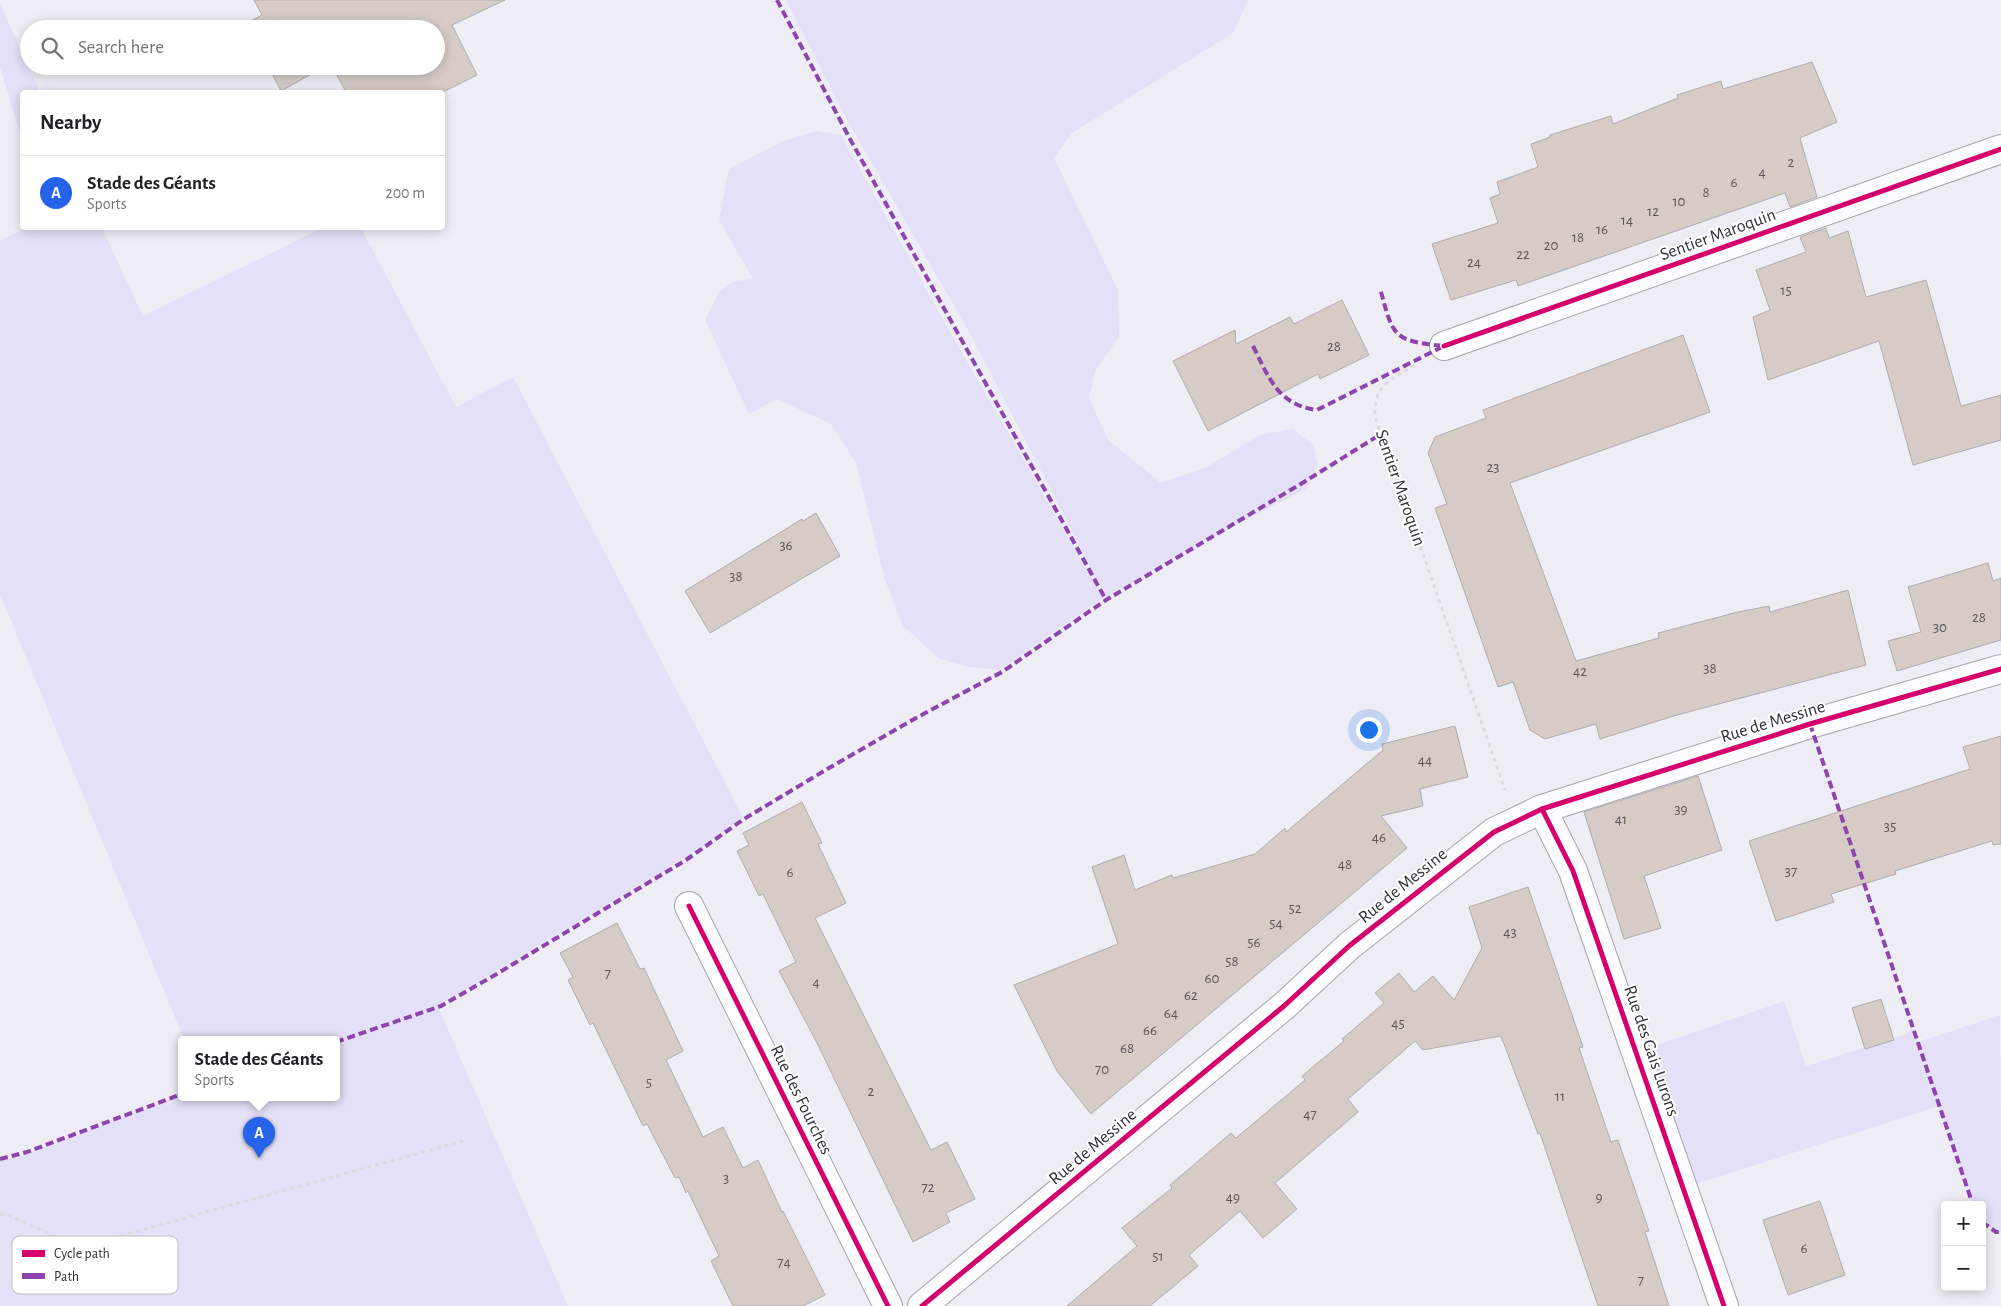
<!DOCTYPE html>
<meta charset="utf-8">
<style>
:root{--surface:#fff;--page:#f6f6f6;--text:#202124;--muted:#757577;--line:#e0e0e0;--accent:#2563eb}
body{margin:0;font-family:"Alegreya Sans",sans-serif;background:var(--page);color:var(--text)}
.controls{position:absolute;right:15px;bottom:15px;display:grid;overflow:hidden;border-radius:5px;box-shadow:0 2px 12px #0003}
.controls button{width:45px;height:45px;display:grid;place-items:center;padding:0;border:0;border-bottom:1px solid var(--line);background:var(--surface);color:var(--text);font:25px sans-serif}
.you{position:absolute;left:1368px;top:729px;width:18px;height:18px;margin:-12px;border:4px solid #fff;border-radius:50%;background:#1a73e8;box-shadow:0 0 0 8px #1a73e833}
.badge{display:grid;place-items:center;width:32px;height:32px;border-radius:50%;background:var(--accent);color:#fff;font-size:16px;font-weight:700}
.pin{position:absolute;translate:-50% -41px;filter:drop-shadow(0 1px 2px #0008)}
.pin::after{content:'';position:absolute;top:26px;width:18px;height:15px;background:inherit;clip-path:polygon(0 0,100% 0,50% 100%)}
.popup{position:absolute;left:178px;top:1036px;width:162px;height:65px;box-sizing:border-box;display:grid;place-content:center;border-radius:5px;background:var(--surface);filter:drop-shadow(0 1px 4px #0005);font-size:16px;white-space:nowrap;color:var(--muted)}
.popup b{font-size:19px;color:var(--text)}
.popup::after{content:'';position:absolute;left:50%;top:100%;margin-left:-10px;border:10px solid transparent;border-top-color:var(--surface)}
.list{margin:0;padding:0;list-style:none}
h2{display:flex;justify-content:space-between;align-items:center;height:65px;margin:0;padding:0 20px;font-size:21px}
h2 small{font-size:16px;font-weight:400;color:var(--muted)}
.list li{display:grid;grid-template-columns:32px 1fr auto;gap:15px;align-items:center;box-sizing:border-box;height:75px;padding:0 20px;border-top:1px solid var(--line)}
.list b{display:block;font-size:19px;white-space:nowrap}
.list p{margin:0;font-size:16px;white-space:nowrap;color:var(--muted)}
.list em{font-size:16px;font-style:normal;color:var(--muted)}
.icon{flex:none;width:28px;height:28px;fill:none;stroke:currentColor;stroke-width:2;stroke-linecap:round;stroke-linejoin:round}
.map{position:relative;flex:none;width:2001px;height:1306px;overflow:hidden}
.search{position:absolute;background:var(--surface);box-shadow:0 2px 12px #0003;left:20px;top:20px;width:425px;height:55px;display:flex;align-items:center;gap:12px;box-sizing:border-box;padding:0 18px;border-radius:28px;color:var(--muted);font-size:19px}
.panel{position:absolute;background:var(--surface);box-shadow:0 2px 12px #0003;left:20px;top:90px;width:425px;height:140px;border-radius:5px}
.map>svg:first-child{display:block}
</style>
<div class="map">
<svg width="2001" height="1306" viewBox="0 0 2001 1306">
<rect width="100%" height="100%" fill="#eeedf6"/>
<g fill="#e3e0f7">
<path d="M786 0H1248L1233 33 1072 133 1054 158 1118 290 1119 337 1096 369 1089 398 1108 440 1161 483 1205 468 1260 435 1293 429 1313 445 1318 465 1306 489 1205 541 1106 597 971 335 850 125Z"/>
<path d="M0 4 40 92H22V140L0 67Z"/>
<path d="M817 131 841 135 945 323 1103 598 1000 670 970 667 940 659 903 626 885 580 856 463 831 424 777 399 749 414 705 320 719 292 735 281 753 279 719 220 729 169 786 140Z"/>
<path d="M25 228H102L143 316 322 228H361L456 407 513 377 743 817 693 853 438 1006 568 1306H0V1161L27 1154 181 1095 182 1097H336V1039H184L0 594V241Z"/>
<path d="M1784 1001 1806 1066 1900 1036 1914 1029 1918 1042 2000 1015 2001 1232H1996L1984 1223 1982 1205H1973L1939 1106 1684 1188 1637 1052Z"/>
</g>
<g fill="#d6cbc5" stroke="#b0adaf">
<path d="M254 0H505L452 25 477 75 443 92H346L332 66H436V29H247L245 24 262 15Z"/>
<path d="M1812 62 1837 122 1800 138 1817 197 1790 207 1785 193 1518 286 1516 280 1451 300 1432 244 1498 223 1490 198 1500 194 1497 182 1538 167 1531 144 1550 137V135L1611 116 1613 124 1678 98 1677 95 1721 81 1723 89Z"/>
<path d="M268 66H326L281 91Z"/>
<path d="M1826 228 1829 238 1848 231 1866 297 1926 280 1961 406 2001 395V440L1913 465 1879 341 1768 380 1753 317 1770 310 1756 270 1806 252 1800 237Z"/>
<path d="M1342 300 1369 355 1320 379 1318 374 1208 431 1173 361 1235 330 1236 344 1290 317 1294 324Z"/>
<path d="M1683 335 1710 412 1510 483 1576 661 1659 638 1658 633 1738 612 1769 606 1770 612 1848 590 1866 665 1677 715 1600 739 1596 724 1545 739 1530 730 1513 682 1498 687 1435 508 1447 504 1428 453 1435 437 1486 418 1483 410Z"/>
<path d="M816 513 840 556 710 633 685 591 802 519 803 521Z"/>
<path d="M1988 563 1993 581 2001 578V640L1897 671 1888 641 1921 632 1908 587Z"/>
<path d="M1455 726 1468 777 1420 789 1423 806 1381 816 1407 848 1091 1114 1057 1071 1014 985 1118 944 1092 867 1124 855 1135 890 1172 875 1173 878 1255 854 1285 828 1286 832 1383 750 1382 744Z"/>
<path d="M2001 736V844L1993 845 1992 841 1895 871 1896 874 1831 894 1834 902 1776 921 1749 841 1970 769 1963 747Z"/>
<path d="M1698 776 1722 850 1644 876 1661 928 1624 939 1584 812Z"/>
<path d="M802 802 822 843 818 844 846 903 815 918 931 1150 947 1142 975 1199 946 1213 950 1222 913 1242 817 1043 779 971 796 962 763 894 759 896 737 851 749 845 743 833Z"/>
<path d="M1528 887 1583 1047 1579 1048 1611 1142 1618 1140 1649 1231 1645 1232 1669 1306H1598L1540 1133 1538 1134 1501 1036 1423 1050 1415 1041 1348 1099 1358 1112 1275 1183 1297 1209 1263 1238 1240 1211 1189 1255 1198 1266 1150 1306H1067L1137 1246 1122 1228 1172 1188 1170 1185 1231 1133 1236 1138 1305 1080 1302 1076 1344 1041 1342 1039 1384 1003 1375 993 1399 973 1414 992 1433 976 1454 1000 1482 948 1469 907Z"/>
<path d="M617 923 640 969 644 968 683 1051 666 1060 703 1137 723 1127 743 1168 758 1160 782 1212 783 1211 825 1295 803 1306H733L711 1261 719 1256 688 1191 686 1193 679 1177 675 1178 647 1124 643 1126 593 1023 590 1025 568 980 573 977 560 953Z"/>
<path d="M1881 999 1894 1040 1865 1049 1852 1008Z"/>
<path d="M1820 1201 1845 1275 1788 1295 1763 1220Z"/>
</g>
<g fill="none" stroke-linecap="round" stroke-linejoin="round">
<defs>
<g id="minor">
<path d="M1444 346 2001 149"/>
<path d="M1542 809 1573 871 1724 1306"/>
<path d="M689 906 888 1306"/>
<path d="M922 1306 1284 1006 1349 946 1494 832 1542 809 1810 724 2001 669"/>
</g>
</defs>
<use href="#minor" stroke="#a6a5ac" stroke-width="30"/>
<g stroke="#dbdbdd" stroke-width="3" stroke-dasharray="4 4" stroke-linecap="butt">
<path d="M1415 365C1392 379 1373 385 1375 416L1505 790"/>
<path d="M0 1214 8 1215 67 1242 80 1245 98 1242 463 1141"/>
</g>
<use href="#minor" stroke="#fcfcfe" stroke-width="28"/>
<g stroke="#8e44ad" stroke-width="4" stroke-dasharray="8 4" stroke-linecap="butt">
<path d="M777 0 850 139 1106 600"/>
<path d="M1253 346C1269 378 1278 405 1317 410L1444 346C1392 341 1393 336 1380 288"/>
<path d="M1810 724 1973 1205"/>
<path d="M336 1042 441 1006 495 975 686 860 744 819 829 768 916 718 1002 672 1106 600 1304 482 1381 434"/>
<path d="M0 1159 27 1152 182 1094"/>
<path d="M1982 1222 1996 1232H2001"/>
</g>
<defs>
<g id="cycleway">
<path d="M1444 346 2001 149"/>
<path d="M1542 809 1573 871 1724 1306"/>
<path d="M689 906 888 1306"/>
<path d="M922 1306 1284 1006 1349 946 1494 832 1542 809 1810 724 2001 669"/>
</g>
</defs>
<use href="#cycleway" stroke="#fff" stroke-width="8"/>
<use href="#cycleway" stroke="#d6006c" stroke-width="5"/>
</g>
<g text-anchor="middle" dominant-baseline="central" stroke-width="4" stroke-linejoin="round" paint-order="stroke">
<g font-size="15" fill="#5a575a">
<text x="1791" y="162">2</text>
<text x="1762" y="172">4</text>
<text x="1734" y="182">6</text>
<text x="1706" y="192">8</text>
<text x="1679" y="201">10</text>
<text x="1653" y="211">12</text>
<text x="1627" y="220">14</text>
<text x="1602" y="229">16</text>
<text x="1578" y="237">18</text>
<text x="1551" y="245">20</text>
<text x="1523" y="254">22</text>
<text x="1474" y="262">24</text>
<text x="1786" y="290">15</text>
<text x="1334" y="346">28</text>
<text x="1493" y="467">23</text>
<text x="786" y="545">36</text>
<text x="736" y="576">38</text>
<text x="1979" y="617">28</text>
<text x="1940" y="627">30</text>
<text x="1710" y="668">38</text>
<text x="1580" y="671">42</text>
<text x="1425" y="760">44</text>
<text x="1681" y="809">39</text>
<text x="1621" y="819">41</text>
<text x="1890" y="826">35</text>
<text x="1379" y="837">46</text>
<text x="1345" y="864">48</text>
<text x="1791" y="871">37</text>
<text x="790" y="872">6</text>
<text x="1295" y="908">52</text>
<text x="1276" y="923">54</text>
<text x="1510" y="932">43</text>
<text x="1254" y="942">56</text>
<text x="1232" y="961">58</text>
<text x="608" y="973">7</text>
<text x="1212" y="978">60</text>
<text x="816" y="982">4</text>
<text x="1191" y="995">62</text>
<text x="1171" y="1013">64</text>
<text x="1398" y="1023">45</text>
<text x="1150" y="1030">66</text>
<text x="1127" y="1048">68</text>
<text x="1102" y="1069">70</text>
<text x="649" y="1082">5</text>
<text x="871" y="1091">2</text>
<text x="1560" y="1096">11</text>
<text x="1310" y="1114">47</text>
<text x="726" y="1178">3</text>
<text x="928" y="1187">72</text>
<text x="1233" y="1197">49</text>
<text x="1599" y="1197">9</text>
<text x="1804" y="1248">6</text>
<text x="1158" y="1256">51</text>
<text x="784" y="1262">74</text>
<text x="1641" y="1280">7</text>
</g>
<g font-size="18" fill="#313036" stroke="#fff">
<text transform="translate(1718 235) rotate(-20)">Sentier Maroquin</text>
<text transform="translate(1400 488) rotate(71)">Sentier Maroquin</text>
<text transform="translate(1773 722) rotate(-17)">Rue de Messine</text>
<text transform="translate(1403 886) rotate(-39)">Rue de Messine</text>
<text transform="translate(1651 1051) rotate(71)">Rue des Gais Lurons</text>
<text transform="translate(801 1100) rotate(64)">Rue des Fourches</text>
<text transform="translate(1093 1147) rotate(-40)">Rue de Messine</text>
</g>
</g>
<rect x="12" y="1236" width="166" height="58" rx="8" fill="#fff" stroke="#c1c1c3" stroke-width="1"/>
<rect x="22" y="1250" width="23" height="7" fill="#d6006c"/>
<rect x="22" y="1273" width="23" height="6" fill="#8e44ad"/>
<g font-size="14" fill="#313036">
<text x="54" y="1258">Cycle path</text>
<text x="54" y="1281">Path</text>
</g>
</svg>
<div class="controls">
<button>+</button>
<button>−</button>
</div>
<div class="you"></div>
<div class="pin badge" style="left:259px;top:1158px">A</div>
<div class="popup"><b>Stade des Géants</b>Sports</div>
<div class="search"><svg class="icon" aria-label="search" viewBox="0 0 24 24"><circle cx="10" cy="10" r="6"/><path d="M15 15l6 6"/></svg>Search here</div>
<section class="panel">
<h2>Nearby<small></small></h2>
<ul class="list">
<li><span class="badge">A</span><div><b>Stade des Géants</b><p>Sports</p></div><em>200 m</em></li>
</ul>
</section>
</div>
